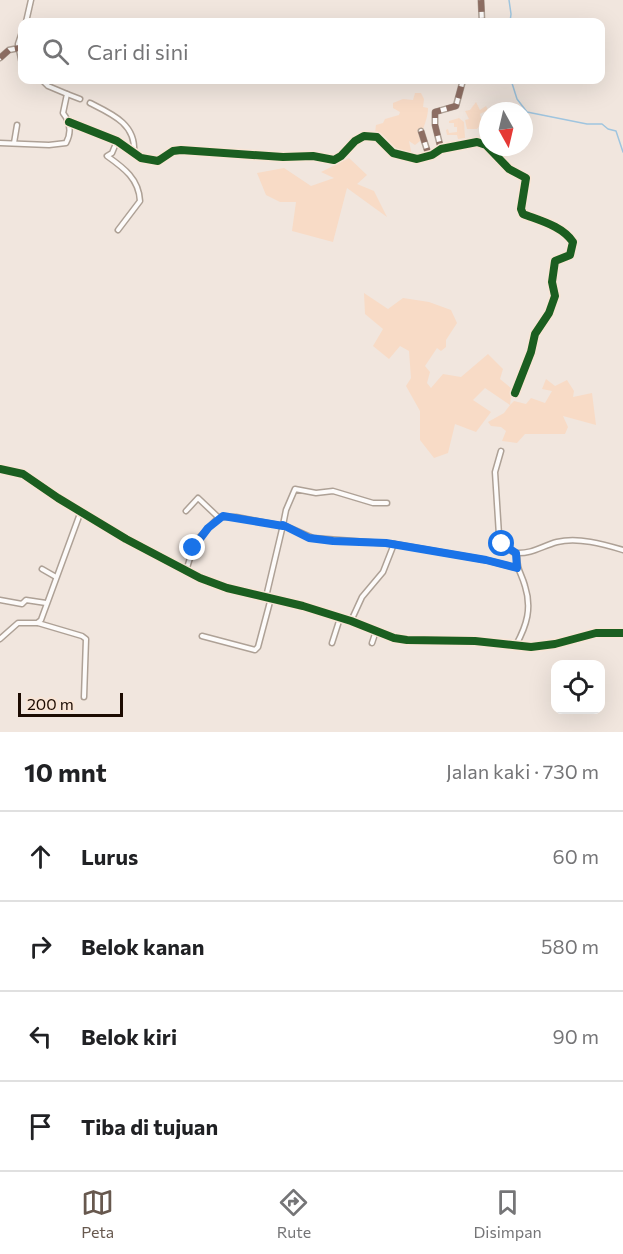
<!DOCTYPE html>
<html lang="id">
<meta charset="utf-8">
<style>
:root{--surface:#fff;--page:#f2f2f2;--text:#202124;--muted:#757577;--line:#e0e0e0;--accent:#67584e}
body{margin:0;font-family:Commissioner,sans-serif;background:var(--page);color:var(--text)}
.controls{position:absolute;right:18px;bottom:18px;display:grid;overflow:hidden;border-radius:12px;box-shadow:0 6px 24px #0002}
.controls button{width:54px;height:54px;display:grid;place-items:center;padding:0;border:0;border-bottom:2px solid var(--line);background:var(--surface);color:var(--text);font:30px sans-serif}
.compass{position:absolute;left:479px;top:102px;width:54px;height:54px;border-radius:50%;background:var(--surface);box-shadow:0 6px 24px #0002;rotate:172deg}
.scale{position:absolute;left:18px;bottom:15px;width:105px;box-sizing:border-box;padding-left:6px;border:3px solid #1c0b01;border-top:0;font-size:16px;line-height:21px;white-space:nowrap;color:#1c0b01;-webkit-text-stroke:4px #f9e5d6;paint-order:stroke}
.stop{position:absolute;width:18px;height:18px;margin:-14px;border:4px solid #1a73e8;border-radius:50%;background:#fff}
.stop.end{background:#1a73e8;border-color:#fff;box-shadow:0 2px 6px #0008}
.list{margin:0;padding:0;list-style:none}
h2{display:flex;justify-content:space-between;align-items:center;height:78px;margin:0;padding:0 24px;font-size:26px}
h2 small{font-size:20px;font-weight:400;color:var(--muted)}
.list li{display:grid;grid-template-columns:39px 1fr auto;gap:18px;align-items:center;box-sizing:border-box;height:90px;padding:0 24px;border-top:2px solid var(--line)}
.list b{display:block;font-size:22px;white-space:nowrap}
.list em{font-size:20px;font-style:normal;color:var(--muted)}
.icon{flex:none;width:33px;height:33px;fill:none;stroke:currentColor;stroke-width:2;stroke-linecap:round;stroke-linejoin:round}
.map{position:relative;flex:none;width:623px;height:732px;overflow:hidden}
.search{position:absolute;background:var(--surface);box-shadow:0 6px 24px #0002;left:18px;right:18px;top:18px;height:66px;display:flex;align-items:center;gap:15px;box-sizing:border-box;padding:0 21px;border-radius:12px;color:var(--muted);font-size:22px}
.sheet{height:438px;background:var(--surface)}
nav{display:flex;justify-content:space-around;align-items:center;box-sizing:border-box;height:84px;border-top:2px solid var(--line);background:var(--surface);font-size:16px;color:var(--muted)}
nav a{display:grid;justify-items:center;gap:3px}
nav .on{color:var(--accent)}
.map>svg:first-child{display:block}
</style>
<div class="map">
<svg width="623" height="732" viewBox="0 0 623 732">
<rect width="100%" height="100%" fill="#f1e6de"/>
<g fill="#f8dbc6">
<path d="M415 93H421L424 99 423 107 428 108C428 120 422 128 420 141L415 145 409 141 412 156 393 151 370 133H375L376 125 383 123 385 119 399 115 400 112 393 108V103L403 99 413 100Z"/>
<path d="M476 102 480 110 486 106 488 110 480 114 482 122 477 129H467L465 120 469 119 465 111 470 110Z"/>
<path d="M459 118 464 122 465 138 458 139 457 135H447L446 130 448 129 449 133 457 132V127H454V123H449V121Z"/>
<path d="M349 158 367 175 357 184 374 191 387 217 347 188 333 242 292 231 296 202H280L266 195 257 173 284 168 311 186 334 178 321 172Z"/>
<path d="M364 293 388 309 403 298 429 302 451 310 457 323 446 340V347L441 351 437 348 425 366 430 372 427 383 431 388 443 374 461 377 488 354 503 369 500 379 512 389 510 405 514 401 526 404 531 398 545 403 552 391 542 389 546 379 555 386 567 380 574 391 573 397 592 393 596 425 563 416 568 427 565 434H525L517 443 502 441 506 431 501 427 491 426 488 422 504 413 510 405 485 388 473 400 491 412 476 432 455 424 448 453 434 458 420 440V411L406 386 411 378 409 351 400 346 389 359 373 346 383 329 365 314Z"/>
</g>
<g fill="none" stroke-linecap="round" stroke-linejoin="round">
<g stroke="#9fc5df" stroke-width="1.5">
<path d="M509 0 511 14 510 22"/>
<path d="M511 80 517 99 527 112 587 124H602L608 129 616 131 623 152"/>
</g>
<defs>
<g id="minor">
<path d="M481 0 482 22"/>
<path d="M26 22 31 0"/>
<path d="M22 32 18 44 22 64"/>
<path d="M0 58 9 50 19 48"/>
<path d="M67 94 80 99"/>
<path d="M90 103C112 114 136 124 134 152"/>
<path d="M69 122 117 141 141 158 158 161 173 151 181 150 283 157 313 156 334 160 341 156 355 141 364 136 377 137 393 153 417 159 432 155 441 149 477 142 486 145 509 169 526 178 521 209 523 214C541 221 562 226 573 242L570 255 555 261 552 282 555 296 549 313 535 334 531 352 515 393"/>
<path d="M421 131 429 156"/>
<path d="M117 141 112 153 107 156C124 168 139 179 140 201L118 230"/>
<path d="M0 143 49 145 66 143C72 132 70 122 63 113L67 94 48 86 42 80"/>
<path d="M14 143 17 125"/>
<path d="M441 149 435 125V112L456 106 463 80"/>
<path d="M501 451 495 472 499 535 502 544 517 555C517 571 521 572 525 586 532 608 527 625 516 645"/>
<path d="M0 469 23 474 58 498 126 539 200 578 227 588 303 606 351 621 394 638 407 640 475 641 531 647 555 644 596 633H623"/>
<path d="M387 503H373L333 491 316 493 295 489 286 510 283 525 313 538 394 544"/>
<path d="M186 511 198 498 218 517"/>
<path d="M516 553C532 554 542 546 557 542 578 537 603 544 623 550"/>
<path d="M42 569 56 577"/>
<path d="M186 571 195 542 219 517H236L283 526"/>
<path d="M266 597 283 525"/>
<path d="M0 600 22 604 26 600 46 603"/>
<path d="M351 621 362 597 383 572 394 544 486 560 517 568"/>
<path d="M38 623 82 636 86 639 84 697"/>
<path d="M202 636 255 650 258 647 271 598"/>
<path d="M0 639 18 623H37L41 620 81 511"/>
<path d="M332 643 340 618"/>
<path d="M372 643 376 631"/>
</g>
</defs>
<use href="#minor" stroke="#aea196" stroke-width="7"/>
<use href="#minor" stroke="#fdfbfa" stroke-width="4"/>
<g stroke="#8d6e63" stroke-width="6" stroke-dasharray="12 6" stroke-linecap="butt">
<path d="M481 0 482 22"/>
<path d="M0 58 9 50 19 48"/>
<path d="M421 131 429 156"/>
<path d="M438 152 441 149 435 125V112L456 106 463 80"/>
</g>
<defs>
<g id="cycleway">
<path d="M69 122 117 141 141 158 158 161 173 151 181 150 283 157 313 156 334 160 341 156 355 141 364 136 377 137 393 153 417 159 432 155 441 149 477 142 486 145 509 169 526 178 521 209 523 214C541 221 562 226 573 242L570 255 555 261 552 282 555 296 549 313 535 334 531 352 515 393"/>
<path d="M0 469 23 474 58 498 126 539 200 578 227 588 303 606 351 621 394 638 407 640 475 641 531 647 555 644 596 633H623"/>
</g>
</defs>
<use href="#cycleway" stroke="#f9e5d6" stroke-width="11"/>
<use href="#cycleway" stroke="#1b5e20" stroke-width="8"/>
</g>
<g fill="none" stroke-linecap="round" stroke-linejoin="round">
<path stroke="#1a73e8" stroke-width="8" d="M193 548 208 528 223 516 283 526V525L309 538 333 541 386 543 486 560 517 568 516 553 502 544"/>
</g>
</svg>
<div class="controls">
<button><svg class="icon" aria-label="locate" viewBox="0 0 24 24"><circle cx="12" cy="12" r="6"/><path d="M12 2v4M12 18v4M2 12h4M18 12h4"/></svg></button>
</div>
<svg class="compass" viewBox="-18 -18 36 36"><path d="M0-13l5 13h-10z" fill="#e53935"/><path d="M0 13l5-13h-10z" fill="#757577"/></svg>
<div class="scale">200 m</div>
<div class="stop" style="left:502px;top:544px"></div>
<div class="stop end" style="left:193px;top:548px"></div>
<div class="search"><svg class="icon" aria-label="search" viewBox="0 0 24 24"><circle cx="10" cy="10" r="6"/><path d="M15 15l6 6"/></svg>Cari di sini</div>
</div>
<section class="sheet">
<h2>10 mnt<small>Jalan kaki · 730 m</small></h2>
<ul class="list">
<li><svg class="icon" aria-label="ahead" viewBox="0 0 24 24"><path d="M12 20V5M6 11l6-6 6 6"/></svg><div><b>Lurus</b></div><em>60 m</em></li>
<li><svg class="icon" aria-label="right" viewBox="0 0 24 24"><path d="M7 20v-9h11M14 6l5 5-5 5"/></svg><div><b>Belok kanan</b></div><em>580 m</em></li>
<li><svg class="icon" aria-label="left" viewBox="0 0 24 24"><path d="M17 20v-9H6M10 6l-5 5 5 5"/></svg><div><b>Belok kiri</b></div><em>90 m</em></li>
<li><svg class="icon" aria-label="arrive" viewBox="0 0 24 24"><path d="M6 21V4h12l-3 4 3 4H6"/></svg><div><b>Tiba di tujuan</b></div></li>
</ul>
</section>
<nav>
<a class="on"><svg class="icon" aria-label="map" viewBox="0 0 24 24"><path d="M3 6l6-2 6 2 6-2v14l-6 2-6-2-6 2zM9 4v14M15 6v14"/></svg>Peta</a>
<a><svg class="icon" aria-label="directions" viewBox="0 0 24 24"><path d="M12 3l9 9-9 9-9-9zM9 14v-3h6M13 9l2 2-2 2"/></svg>Rute</a>
<a><svg class="icon" aria-label="saved" viewBox="0 0 24 24"><path d="M7 4h10v16l-5-4-5 4z"/></svg>Disimpan</a>
</nav>
